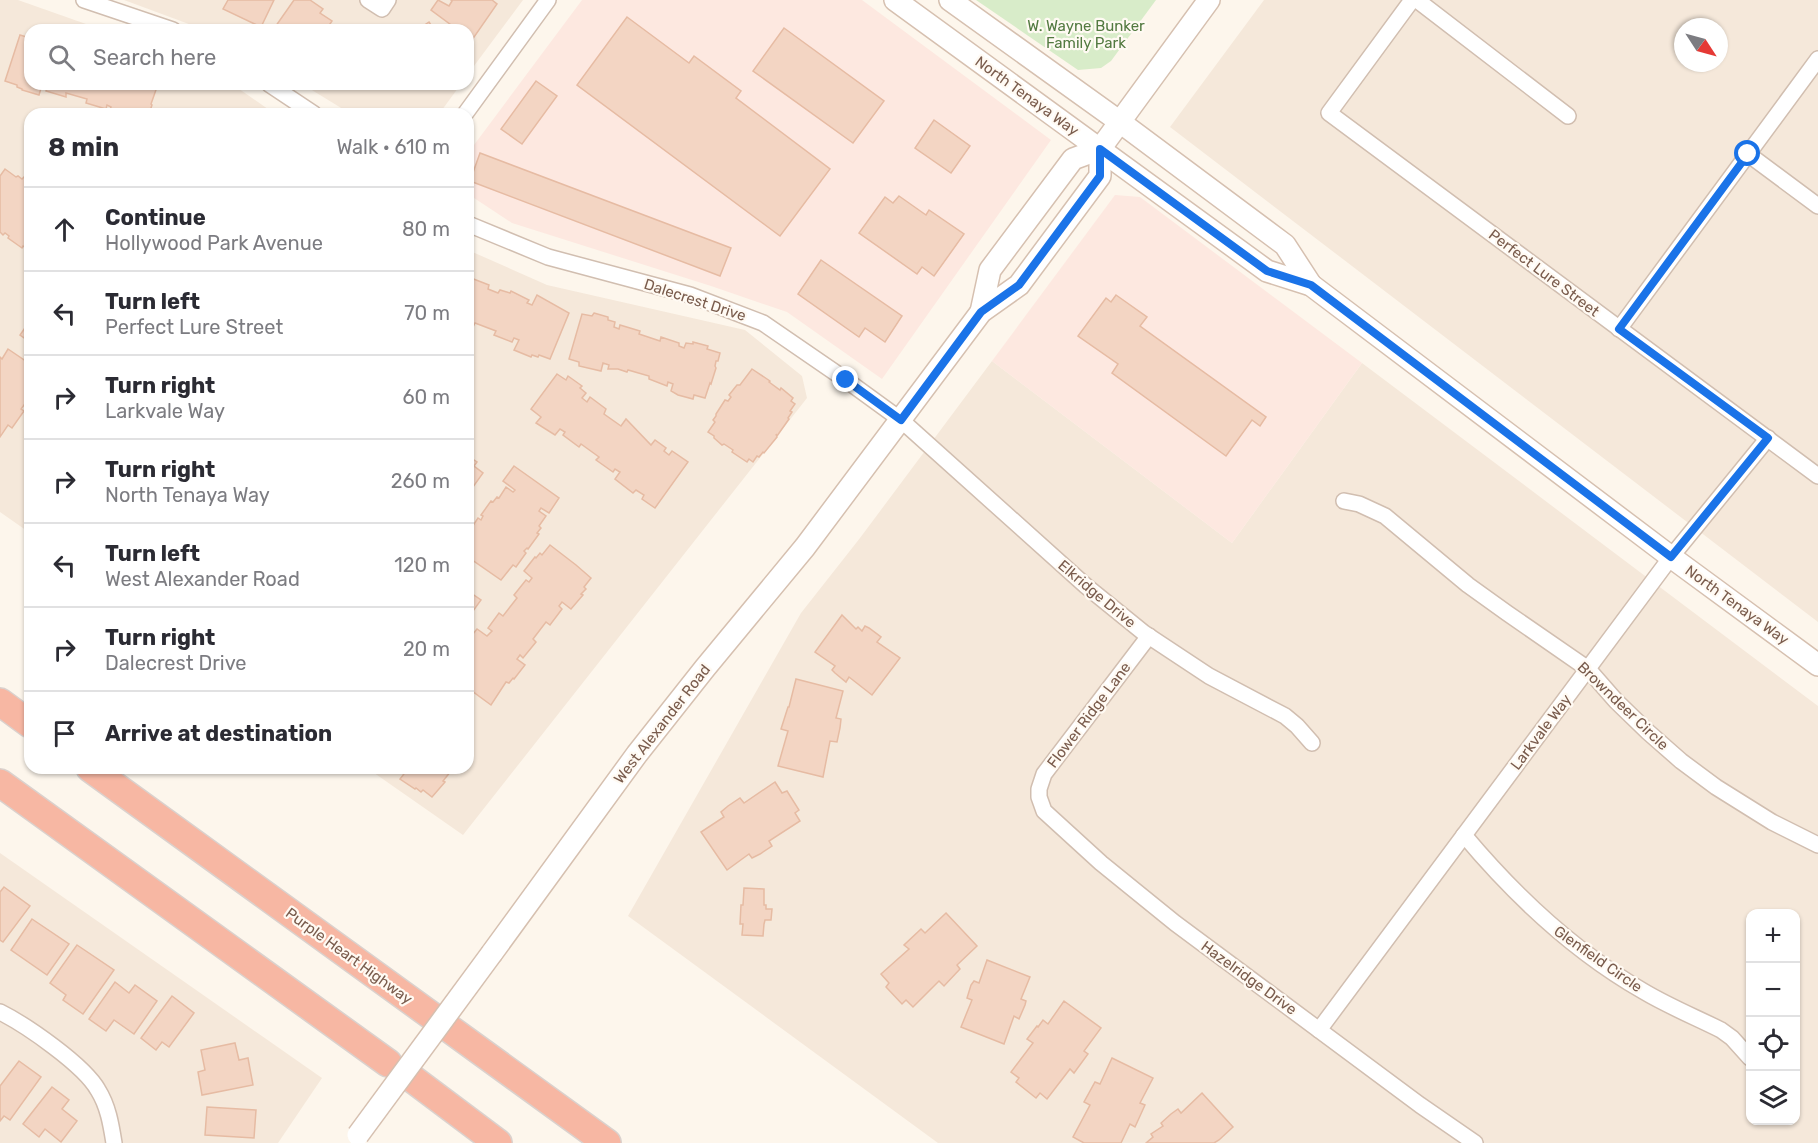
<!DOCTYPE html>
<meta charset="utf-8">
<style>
:root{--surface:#fff;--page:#f7f7f7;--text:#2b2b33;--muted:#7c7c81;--line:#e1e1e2}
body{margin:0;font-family:Rubik,sans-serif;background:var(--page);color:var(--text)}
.controls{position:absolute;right:18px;bottom:18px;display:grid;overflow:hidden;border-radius:12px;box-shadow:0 2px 4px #0004}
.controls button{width:54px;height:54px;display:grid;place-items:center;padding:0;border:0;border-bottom:2px solid var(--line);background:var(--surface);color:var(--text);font:30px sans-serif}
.compass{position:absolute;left:1674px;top:18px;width:54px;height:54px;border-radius:50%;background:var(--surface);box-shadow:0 2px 4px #0004;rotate:126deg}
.stop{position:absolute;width:18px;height:18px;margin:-14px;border:4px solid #1a73e8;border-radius:50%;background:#fff}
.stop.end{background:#1a73e8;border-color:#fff;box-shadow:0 2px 6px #0008}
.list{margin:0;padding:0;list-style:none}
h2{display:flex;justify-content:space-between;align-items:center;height:78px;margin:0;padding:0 24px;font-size:26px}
h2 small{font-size:20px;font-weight:400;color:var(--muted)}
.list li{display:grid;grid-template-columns:39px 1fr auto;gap:18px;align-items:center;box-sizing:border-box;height:84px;padding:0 24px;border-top:2px solid var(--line)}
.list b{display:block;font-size:22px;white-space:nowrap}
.list p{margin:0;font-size:20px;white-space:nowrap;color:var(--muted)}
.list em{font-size:20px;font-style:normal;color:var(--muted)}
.icon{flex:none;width:33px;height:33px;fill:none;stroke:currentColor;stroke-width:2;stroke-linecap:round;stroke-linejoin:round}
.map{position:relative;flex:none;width:1818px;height:1143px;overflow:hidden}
.search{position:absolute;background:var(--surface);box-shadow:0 2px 4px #0004;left:24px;top:24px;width:450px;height:66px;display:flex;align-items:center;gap:15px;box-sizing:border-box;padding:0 21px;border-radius:18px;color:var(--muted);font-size:22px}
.panel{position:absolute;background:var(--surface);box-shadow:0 2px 4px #0004;left:24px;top:108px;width:450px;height:666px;border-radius:18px}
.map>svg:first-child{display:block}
</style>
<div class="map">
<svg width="1818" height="1143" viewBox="0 0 1818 1143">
<rect width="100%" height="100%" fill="#fdf6ec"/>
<g fill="#f5e8da" fill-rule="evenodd">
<path d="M0 0H18L103 30H30V84H232L275 114H30V533L0 512Z"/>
<path d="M124 0H523L468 74V30H205Z"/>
<path d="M1264 0H1818V622L1170 127ZM1683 27H1719V63H1683Z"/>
<path d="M302 84H461L439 114H351Z"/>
<path d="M468 250 547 285 745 330 802 376 807 398 463 835 367 768H468Z"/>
<path d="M992 361 1232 543 1362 363 1818 706V1143H938L628 916 801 613 860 538ZM1750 914H1796V1120H1750Z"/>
<path d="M0 853 322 1078 278 1143H0Z"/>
</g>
<g fill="#fde8e0">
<path d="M582 0H862L1051 140 882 379 787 312 711 286 512 223 468 194V153Z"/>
<path d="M1115 195 1140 197 1362 363 1232 543 992 361Z"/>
</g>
<path fill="#d8ecc9" d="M976 0H1156L1111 61 1101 68 1078 70Z"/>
<g fill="#f3d5c3" stroke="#e6bba3" stroke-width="1.5">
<path d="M228 0H274L261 27 223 9Z"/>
<path d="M294 0H310L323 9 320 13 332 21 326 30H273Z"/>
<path d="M438 0 449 6 452 1 451 0H492L497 4 472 40 468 37V30H458L431 10Z"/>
<path d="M627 17 689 63 694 56 741 91 736 98 830 169 780 236 577 85Z"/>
<path d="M429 22 434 30H407L414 25 417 30Z"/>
<path d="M784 28 884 101 853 143 753 71Z"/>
<path d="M20 35 30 38V84H158L151 104 152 105 149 114H109L111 107 107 105 106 109 86 103 87 99 66 93V97L46 91 47 87 42 85 39 95 22 90V89L17 87V85L5 81Z"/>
<path d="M536 81 557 96 522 144 501 129Z"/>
<path d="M934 120 970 146 951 173 915 148Z"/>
<path d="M480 153 731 248 720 276 470 181Z"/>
<path d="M5 169 16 177 18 176 22 179 24 177 30 182V250L23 246 22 248 8 238 9 236 5 233 3 235 0 232V176Z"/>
<path d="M899 196 926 215 929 210 964 234 934 276 922 267 917 274 859 233 885 197 893 203Z"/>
<path d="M821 260 902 316 885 342 865 328 859 337 798 294Z"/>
<path d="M471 278 489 285 488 289 498 293 500 290 510 293 511 291 529 300 527 303 532 305 537 295 569 313 550 359 539 355 538 357 532 355 531 357 514 350 519 340 514 338 512 342 494 335 496 331 475 323 473 327 468 325V281L470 282Z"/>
<path d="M1116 295 1147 317 1140 326 1266 417 1260 426 1252 420 1226 456 1112 373 1118 364 1078 336 1106 298 1111 302Z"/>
<path d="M30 313V342L20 335 27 325 26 318Z"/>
<path d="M594 313 608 317V320L615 322 614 327 619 329 620 325 640 331 639 334 660 341 661 337 679 343V346L684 348 686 343 693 344V342L708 346 707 349 720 353 718 361H716L715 366 716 368 711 384 710 383 705 398 694 395 693 399 678 395 671 391 673 384 668 382 667 386 649 379V376L628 370 627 372 618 369H608L609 365 603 363 601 371 579 366V362L569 359 582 314 592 316Z"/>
<path d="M8 349 30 364V410L24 405 21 409 24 411 12 428 8 425 0 437V357L2 359Z"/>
<path d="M752 369 770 381 769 382 780 390 781 388 793 398 791 401 795 404 790 411 792 412 788 418 789 419 777 436 776 434 777 437 764 453 763 452 759 457 757 456 753 462 749 459 747 462 732 452 733 450 724 444 722 445 714 438V436L708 432 715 422 713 420 716 416V414L725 400 728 401 731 397 729 395 737 385H740Z"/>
<path d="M557 374 566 380 568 376 582 386 580 388 586 393 582 398 587 402 590 397 606 409 604 414 621 426 626 419 651 445 655 440 666 448 664 451 669 455 672 451 688 462 655 508 642 499 644 495 636 490 633 493 615 479 620 472 615 469 613 472 596 460 599 457 581 444 579 447 563 435 565 432 560 429 555 435 536 423 541 417 531 409Z"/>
<path d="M468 456 477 462 474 466 483 473 468 494Z"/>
<path d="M514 466 559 498 549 513 541 508 539 511 546 516 539 526 541 528 537 533 539 534 528 549 527 548 524 551 526 553 516 567 513 565 501 580 468 557V536L470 534 468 533 478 518 481 520 483 516 481 515 491 501 493 502 497 497 499 498 506 487 513 492 515 490 503 481Z"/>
<path d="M550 545 576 565 591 578 584 587 586 589 581 594 583 595 571 609 562 602 559 606 562 609 550 625 546 622 533 639 536 642 523 658 520 655 517 659 525 665 514 679 513 678 509 683 506 682 491 705 468 688V640L477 629 487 636 492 631 488 628 499 613 503 616 517 598 514 595 526 580 529 582 532 578 524 571 535 557 536 558 540 553 542 555Z"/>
<path d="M468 588 472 591 471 593 481 600 468 618Z"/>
<path d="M842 615 856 629 858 627 862 631 865 626 869 628 881 637 877 642 900 658 872 695 849 677 846 682 835 673 832 670 835 666 815 652Z"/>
<path d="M796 679 843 691 836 718 841 719 840 728 837 742 830 741 823 777 778 766 788 731 781 729 788 707H789Z"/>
<path d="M404 768H455L452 771H451L443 781 445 782 432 797 423 790 421 792 416 788 415 789 400 779 407 770Z"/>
<path d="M775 782 782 793 787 791 799 810 795 813 800 821 769 841 772 846 760 854 752 858 749 854 727 870 701 832 724 817 721 812 728 806 740 798 744 803Z"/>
<path d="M4 887 30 906 3 942 0 940V892Z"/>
<path d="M744 888 764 889V905H766V909H772L771 920H765L764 924 763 936 742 935 743 924H740L741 905H743Z"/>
<path d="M946 913 977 946 957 965 960 969 944 986 939 981 913 1007 906 1000 902 1004 886 987 889 983 881 974 909 949 904 945 921 929 925 933Z"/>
<path d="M32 919 69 944 47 975 11 950Z"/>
<path d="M77 945 114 970 83 1014 63 1000 66 995 50 983Z"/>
<path d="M987 960 1030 977 1021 999 1026 1001 1025 1005 1019 1019 1014 1016 1004 1044 961 1027 972 1000 967 998 971 985 974 981 979 983Z"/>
<path d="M115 982 129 993 135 985 157 1001 134 1034 114 1020 106 1031 89 1019Z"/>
<path d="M172 996 194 1013 169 1047 162 1042 156 1050 141 1038Z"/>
<path d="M1064 1001 1101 1028 1084 1051 1088 1054 1074 1073 1070 1069 1047 1099 1040 1093 1036 1098 1016 1082 1019 1078 1011 1072 1033 1043 1027 1039 1037 1026 1038 1027 1043 1020 1048 1024Z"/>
<path d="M235 1043 239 1060 248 1058 253 1085 202 1095 198 1072 205 1070 201 1050Z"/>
<path d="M1112 1058 1153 1078 1140 1103 1145 1105 1135 1127 1130 1124 1121 1143H1084L1073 1137 1090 1105 1084 1102 1095 1082 1100 1084Z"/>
<path d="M19 1061 41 1077 10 1120 4 1116 0 1121V1086Z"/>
<path d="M52 1087 69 1100 62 1109 77 1121 61 1142 45 1129 39 1137 23 1124Z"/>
<path d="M1202 1093 1233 1127 1219 1140 1214 1143H1146L1153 1137 1151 1134 1163 1126 1161 1123 1171 1114 1178 1109 1181 1113Z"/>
<path d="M207 1107 256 1110 254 1138 205 1135Z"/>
</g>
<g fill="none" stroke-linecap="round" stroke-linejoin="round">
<defs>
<g id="minor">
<path d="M84 0 173 30"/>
<path d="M368 0 382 9 388 0"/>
<path d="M1412 0 1329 113 1818 476"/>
<path d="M1417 0 1568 116"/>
<path d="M269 84 314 114"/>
<path d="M465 114 548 0"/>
<path d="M1748 154 1818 206"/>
<path d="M468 224 548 257 690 295 763 323 846 380 901 420 1086 586 1144 633 1209 676 1285 716 1297 726 1312 743"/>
<path d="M1619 329 1818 59"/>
<path d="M1344 501 1359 504 1385 516 1468 585 1507 613 1588 669 1616 701 1648 732 1681 761 1716 787 1772 822 1818 845"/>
<path d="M1149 636 1044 774 1039 789V797L1044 811 1101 863 1175 923 1420 1105 1475 1143"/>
<path d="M1464 835C1516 897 1573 951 1643 991 1668 1006 1695 1017 1721 1030L1732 1038 1750 1058"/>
<path d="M0 1012C26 1025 84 1065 98 1090 108 1106 111 1124 114 1143"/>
<path d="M1319 1030 1671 557 1768 438"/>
</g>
<g id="secondary">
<path d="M895 0 1267 271 1311 285 1671 557 1818 665"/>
<path d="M950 0 1120 122 1285 245 1311 285"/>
<path d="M981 312 990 270 1073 159 1100 149 1209 0"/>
<path d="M492 953 637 754 705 668 805 547 981 312 1019 285 1100 176V149"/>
</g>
<g id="motorway">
<path d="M0 702 30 724"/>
<path d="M90 768 607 1143"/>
<path d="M0 783 388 1063"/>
<path d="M414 1080 498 1143"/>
</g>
</defs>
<use href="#minor" stroke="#d1beb0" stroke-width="18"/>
<use href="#secondary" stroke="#d6c0b0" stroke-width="24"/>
<use href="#motorway" stroke="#dad1cd" stroke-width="30"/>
<use href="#minor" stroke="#fff" stroke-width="15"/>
<use href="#secondary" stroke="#fff" stroke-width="21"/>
<use href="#motorway" stroke="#f7b7a3" stroke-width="27"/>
<defs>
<path id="secondary-bridge" d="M358 1135 492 953"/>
</defs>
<use href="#secondary-bridge" stroke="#d6c0b0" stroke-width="24" stroke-linecap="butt"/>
<use href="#secondary-bridge" stroke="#fff" stroke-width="21"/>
</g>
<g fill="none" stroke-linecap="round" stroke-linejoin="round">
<path stroke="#1a73e8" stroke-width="8" d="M846 380 901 420 981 312 1019 285 1100 176V149L1267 271 1311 285 1671 557 1768 438 1619 329 1748 154"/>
</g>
<g text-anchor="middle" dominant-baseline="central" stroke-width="4.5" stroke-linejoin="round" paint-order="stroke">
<g font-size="15" fill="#537a41" stroke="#fffaf3">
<text x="1086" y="26">W. Wayne Bunker<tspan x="1086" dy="17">Family Park</tspan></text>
</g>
<g font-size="15" fill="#7a5c4d" stroke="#fffaf3">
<text transform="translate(1027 96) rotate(36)">North Tenaya Way</text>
<text transform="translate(1544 273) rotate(37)">Perfect Lure Street</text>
<text transform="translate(695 300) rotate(18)">Dalecrest Drive</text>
<text transform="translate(1097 594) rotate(40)">Elkridge Drive</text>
<text transform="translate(1737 605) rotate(36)">North Tenaya Way</text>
<text transform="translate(1623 706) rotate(44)">Browndeer Circle</text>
<text transform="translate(1089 715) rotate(-53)">Flower Ridge Lane</text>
<text transform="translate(662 724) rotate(-52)">West Alexander Road</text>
<text transform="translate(1541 732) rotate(-53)">Larkvale Way</text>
<text transform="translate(349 956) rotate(36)">Purple Heart Highway</text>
<text transform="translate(1598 959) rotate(35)">Glenfield Circle</text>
<text transform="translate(1249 978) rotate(36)">Hazelridge Drive</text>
</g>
</g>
</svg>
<div class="controls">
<button>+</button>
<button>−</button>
<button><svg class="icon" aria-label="locate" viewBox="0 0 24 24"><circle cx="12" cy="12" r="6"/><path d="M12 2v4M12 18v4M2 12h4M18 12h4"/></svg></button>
<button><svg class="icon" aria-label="layers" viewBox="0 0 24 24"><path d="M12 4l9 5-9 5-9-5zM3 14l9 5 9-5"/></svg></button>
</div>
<svg class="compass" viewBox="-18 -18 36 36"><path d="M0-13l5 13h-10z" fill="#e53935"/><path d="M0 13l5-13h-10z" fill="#7c7c81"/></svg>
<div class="stop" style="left:1748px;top:154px"></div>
<div class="stop end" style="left:846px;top:380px"></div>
<div class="search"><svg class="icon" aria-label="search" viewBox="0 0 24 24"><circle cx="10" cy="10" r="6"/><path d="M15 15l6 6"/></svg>Search here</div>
<section class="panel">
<h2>8 min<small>Walk · 610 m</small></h2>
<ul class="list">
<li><svg class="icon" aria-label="ahead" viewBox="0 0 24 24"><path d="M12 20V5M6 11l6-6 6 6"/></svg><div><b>Continue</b><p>Hollywood Park Avenue</p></div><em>80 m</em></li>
<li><svg class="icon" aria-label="left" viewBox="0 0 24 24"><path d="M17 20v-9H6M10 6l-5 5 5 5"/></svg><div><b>Turn left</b><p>Perfect Lure Street</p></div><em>70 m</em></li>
<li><svg class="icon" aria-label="right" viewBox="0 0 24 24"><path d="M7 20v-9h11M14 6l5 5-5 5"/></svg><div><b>Turn right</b><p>Larkvale Way</p></div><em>60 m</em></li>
<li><svg class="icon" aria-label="right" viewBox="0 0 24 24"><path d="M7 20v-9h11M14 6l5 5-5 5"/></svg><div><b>Turn right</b><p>North Tenaya Way</p></div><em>260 m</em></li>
<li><svg class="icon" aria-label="left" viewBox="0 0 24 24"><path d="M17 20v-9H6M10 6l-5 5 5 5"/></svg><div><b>Turn left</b><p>West Alexander Road</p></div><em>120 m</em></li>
<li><svg class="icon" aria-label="right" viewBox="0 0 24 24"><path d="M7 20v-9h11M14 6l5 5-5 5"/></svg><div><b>Turn right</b><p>Dalecrest Drive</p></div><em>20 m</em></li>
<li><svg class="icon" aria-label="arrive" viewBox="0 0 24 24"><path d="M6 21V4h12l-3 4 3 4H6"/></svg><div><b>Arrive at destination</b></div></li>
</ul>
</section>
</div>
